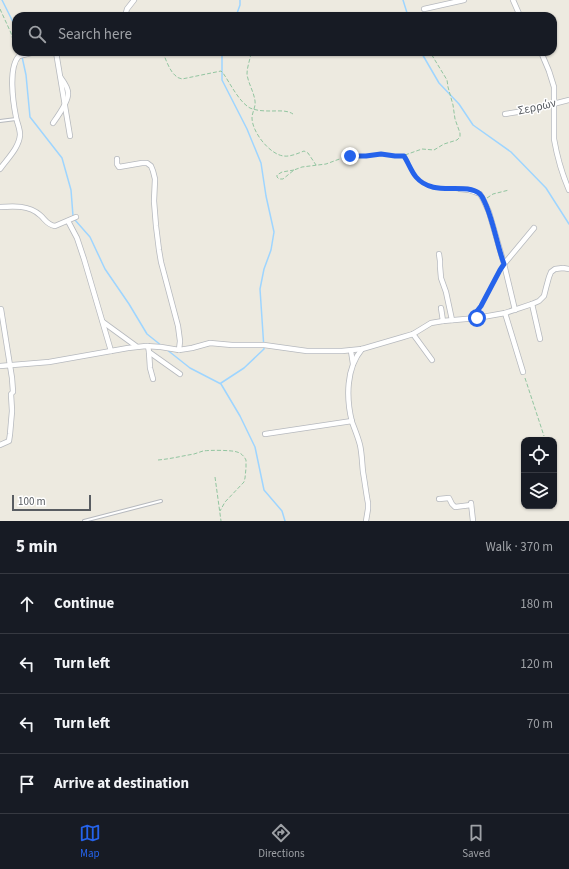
<!DOCTYPE html>
<meta charset="utf-8">
<style>
:root{--surface:#171b24;--page:#20242c;--text:#f1f3f6;--muted:#9ea1a6;--line:#363941;--accent:#2563eb}
body{margin:0;font-family:"Source Sans 3",sans-serif;background:var(--page);color:var(--text)}
.controls{position:absolute;right:12px;bottom:12px;display:grid;overflow:hidden;border-radius:8px;box-shadow:0 1px 3px #0004}
.controls button{width:36px;height:36px;display:grid;place-items:center;padding:0;border:0;border-bottom:1px solid var(--line);background:var(--surface);color:var(--text);font:20px sans-serif}
.scale{position:absolute;left:12px;bottom:10px;width:79px;box-sizing:border-box;padding-left:4px;border:2px solid #595d62;border-top:0;font-size:11px;line-height:14px;white-space:nowrap;color:#595d62;-webkit-text-stroke:3px #fff;paint-order:stroke}
.stop{position:absolute;width:12px;height:12px;margin:-9px;border:3px solid #2563eb;border-radius:50%;background:#fff}
.stop.end{background:#2563eb;border-color:#fff;box-shadow:0 1px 4px #0008}
.list{margin:0;padding:0;list-style:none}
h2{display:flex;justify-content:space-between;align-items:center;height:52px;margin:0;padding:0 16px;font-size:17px}
h2 small{font-size:13px;font-weight:400;color:var(--muted)}
.list li{display:grid;grid-template-columns:26px 1fr auto;gap:12px;align-items:center;box-sizing:border-box;height:60px;padding:0 16px;border-top:1px solid var(--line)}
.list b{display:block;font-size:15px;white-space:nowrap}
.list em{font-size:13px;font-style:normal;color:var(--muted)}
.icon{flex:none;width:22px;height:22px;fill:none;stroke:currentColor;stroke-width:2;stroke-linecap:round;stroke-linejoin:round}
.map{position:relative;flex:none;width:569px;height:521px;overflow:hidden}
.search{position:absolute;background:var(--surface);box-shadow:0 1px 3px #0004;left:12px;right:12px;top:12px;height:44px;display:flex;align-items:center;gap:10px;box-sizing:border-box;padding:0 14px;border-radius:12px;color:var(--muted);font-size:15px}
.sheet{height:292px;background:var(--surface)}
nav{display:flex;justify-content:space-around;align-items:center;box-sizing:border-box;height:56px;border-top:1px solid var(--line);background:var(--surface);font-size:11px;color:var(--muted)}
nav a{display:grid;justify-items:center;gap:2px}
nav .on{color:var(--accent)}
.map>svg:first-child{display:block}
</style>
<div class="map">
<svg width="569" height="521" viewBox="0 0 569 521">
<rect width="100%" height="100%" fill="#edeae0"/>
<g fill="none" stroke-linecap="round" stroke-linejoin="round">
<g stroke="#9ed5ff" stroke-width="1.5">
<path d="M2 0 15 26 16 31"/>
<path d="M403 0 408 16"/>
<path d="M236 16 240 5V0"/>
<path d="M21 52 26 75 30 117 62 158 71 190 73 216"/>
<path d="M421 52 439 83 459 104 473 125 511 152 546 188 569 224"/>
<path d="M75 220 90 237 105 269 129 304 147 334 162 346"/>
<path d="M166 349 190 368 221 384 240 416 255 447 264 490 282 511 285 521"/>
<path d="M221 383 244 368 264 349 260 289 264 269 271 250 274 232 266 196 261 163 247 129 222 80V52"/>
</g>
<defs>
<g id="service">
<path d="M0 121 16 119"/>
<path d="M84 521 161 501"/>
</g>
<g id="minor">
<path d="M513 0 520 16"/>
<path d="M424 9 464 0"/>
<path d="M125 16 127 9 134 0"/>
<path d="M56 52 70 136"/>
<path d="M541 52 549 71 554 87V139C557 156 562 174 569 190"/>
<path d="M505 114 530 110 569 100"/>
<path d="M53 123C58 116 69 101 68 93 68 88 64 82 61 78"/>
<path d="M117 159V164L119 167 142 163H147L151 166 153 171 155 179 154 201 156 226 159 250 161 262 178 326 180 341 179 350"/>
<path d="M0 169C7 159 19 148 20 135 20 128 17 123 16 117 13 102 8 67 19 56L35 52"/>
<path d="M460 189 469 190 475 192 480 194 483 199 489 212 504 264 515 310"/>
<path d="M0 207C13 206 29 205 40 215 45 219 47 225 55 226L76 217"/>
<path d="M68 221 77 238 84 259 111 351"/>
<path d="M439 254 440 261V266L441 278 446 292 452 320"/>
<path d="M504 264 534 228"/>
<path d="M532 304 540 339"/>
<path d="M441 308 443 321"/>
<path d="M505 313 523 372"/>
<path d="M103 322 136 346"/>
<path d="M413 334 432 360"/>
<path d="M148 346 149 352 180 374"/>
<path d="M362 349C346 368 346 398 352 422 355 430 358 437 360 445 362 454 362 463 363 472 365 483 366 493 368 503V509L366 521"/>
<path d="M351 351 353 364"/>
<path d="M149 352 150 368 153 379"/>
<path d="M0 366 49 362 128 348 146 346 161 347 179 350 192 348 210 343 232 345H264L307 351H342L362 349 403 337 413 334 431 323 443 321 477 318 505 313 532 304 539 301 544 296 546 288 549 277 551 272 555 269 563 268 569 269"/>
<path d="M265 434 352 421"/>
<path d="M0 445 9 441 10 434 12 411 11 394 13 392 12 378 1 309"/>
<path d="M439 499 449 498 452 504 455 507 471 505"/>
<path d="M471 503 473 521"/>
</g>
</defs>
<use href="#service" stroke="#b6b9be" stroke-width="4"/>
<use href="#minor" stroke="#b6b9be" stroke-width="6"/>
<g stroke="#92c5a0" stroke-width="1" stroke-dasharray="4 2" stroke-linecap="butt">
<path d="M0 9 11 33 16 50"/>
<path d="M163 52C165 58 170 72 176 76 177 78 180 78 182 79L221 71 223 73C230 83 239 102 250 108 257 111 265 111 272 111 279 111 287 110 293 114"/>
<path d="M251 53C250 60 247 67 247 74 248 83 254 92 255 101 256 107 252 112 252 118 252 132 270 155 284 156 290 157 299 153 304 151L308 153 316 165"/>
<path d="M405 155 422 149 434 150 444 144 457 140 460 137V133L455 119 453 105 448 87 447 80 430 52"/>
<path d="M294 170 282 172 277 175V177L279 179H283L294 170 302 167 326 164 345 157 381 154H386L395 156H404C408 162 410 169 415 175 424 188 441 189 455 189"/>
<path d="M487 198 493 194 509 190"/>
<path d="M475 313 481 306 500 269"/>
<path d="M525 378 544 436"/>
<path d="M158 460C170 459 182 456 194 454 197 453 200 452 203 451 209 450 232 450 237 452 241 453 244 456 246 460V468L245 478 244 482 225 502 220 511"/>
<path d="M215 477 221 521"/>
</g>
<use href="#service" stroke="#fff" stroke-width="2"/>
<use href="#minor" stroke="#fff" stroke-width="4.5"/>
</g>
<g fill="none" stroke-linecap="round" stroke-linejoin="round">
<path stroke="#2563eb" stroke-width="5" d="M350 156H366L381 154 395 156H404C408 162 411 171 416 177 434 198 464 181 480 194 483 197 484 201 486 205 494 224 497 245 504 264L500 270 481 306 471 319 477 318"/>
</g>
<g text-anchor="middle" dominant-baseline="central" stroke-width="3" stroke-linejoin="round" paint-order="stroke">
<g font-size="12" fill="#595d62" stroke="#fff">
<text transform="translate(537 107) rotate(-12)">Σερρών</text>
</g>
</g>
</svg>
<div class="controls">
<button><svg class="icon" aria-label="locate" viewBox="0 0 24 24"><circle cx="12" cy="12" r="6"/><path d="M12 2v4M12 18v4M2 12h4M18 12h4"/></svg></button>
<button><svg class="icon" aria-label="layers" viewBox="0 0 24 24"><path d="M12 4l9 5-9 5-9-5zM3 14l9 5 9-5"/></svg></button>
</div>
<div class="scale">100 m</div>
<div class="stop" style="left:477px;top:318px"></div>
<div class="stop end" style="left:350px;top:156px"></div>
<div class="search"><svg class="icon" aria-label="search" viewBox="0 0 24 24"><circle cx="10" cy="10" r="6"/><path d="M15 15l6 6"/></svg>Search here</div>
</div>
<section class="sheet">
<h2>5 min<small>Walk · 370 m</small></h2>
<ul class="list">
<li><svg class="icon" aria-label="ahead" viewBox="0 0 24 24"><path d="M12 20V5M6 11l6-6 6 6"/></svg><div><b>Continue</b></div><em>180 m</em></li>
<li><svg class="icon" aria-label="left" viewBox="0 0 24 24"><path d="M17 20v-9H6M10 6l-5 5 5 5"/></svg><div><b>Turn left</b></div><em>120 m</em></li>
<li><svg class="icon" aria-label="left" viewBox="0 0 24 24"><path d="M17 20v-9H6M10 6l-5 5 5 5"/></svg><div><b>Turn left</b></div><em>70 m</em></li>
<li><svg class="icon" aria-label="arrive" viewBox="0 0 24 24"><path d="M6 21V4h12l-3 4 3 4H6"/></svg><div><b>Arrive at destination</b></div></li>
</ul>
</section>
<nav>
<a class="on"><svg class="icon" aria-label="map" viewBox="0 0 24 24"><path d="M3 6l6-2 6 2 6-2v14l-6 2-6-2-6 2zM9 4v14M15 6v14"/></svg>Map</a>
<a><svg class="icon" aria-label="directions" viewBox="0 0 24 24"><path d="M12 3l9 9-9 9-9-9zM9 14v-3h6M13 9l2 2-2 2"/></svg>Directions</a>
<a><svg class="icon" aria-label="saved" viewBox="0 0 24 24"><path d="M7 4h10v16l-5-4-5 4z"/></svg>Saved</a>
</nav>
